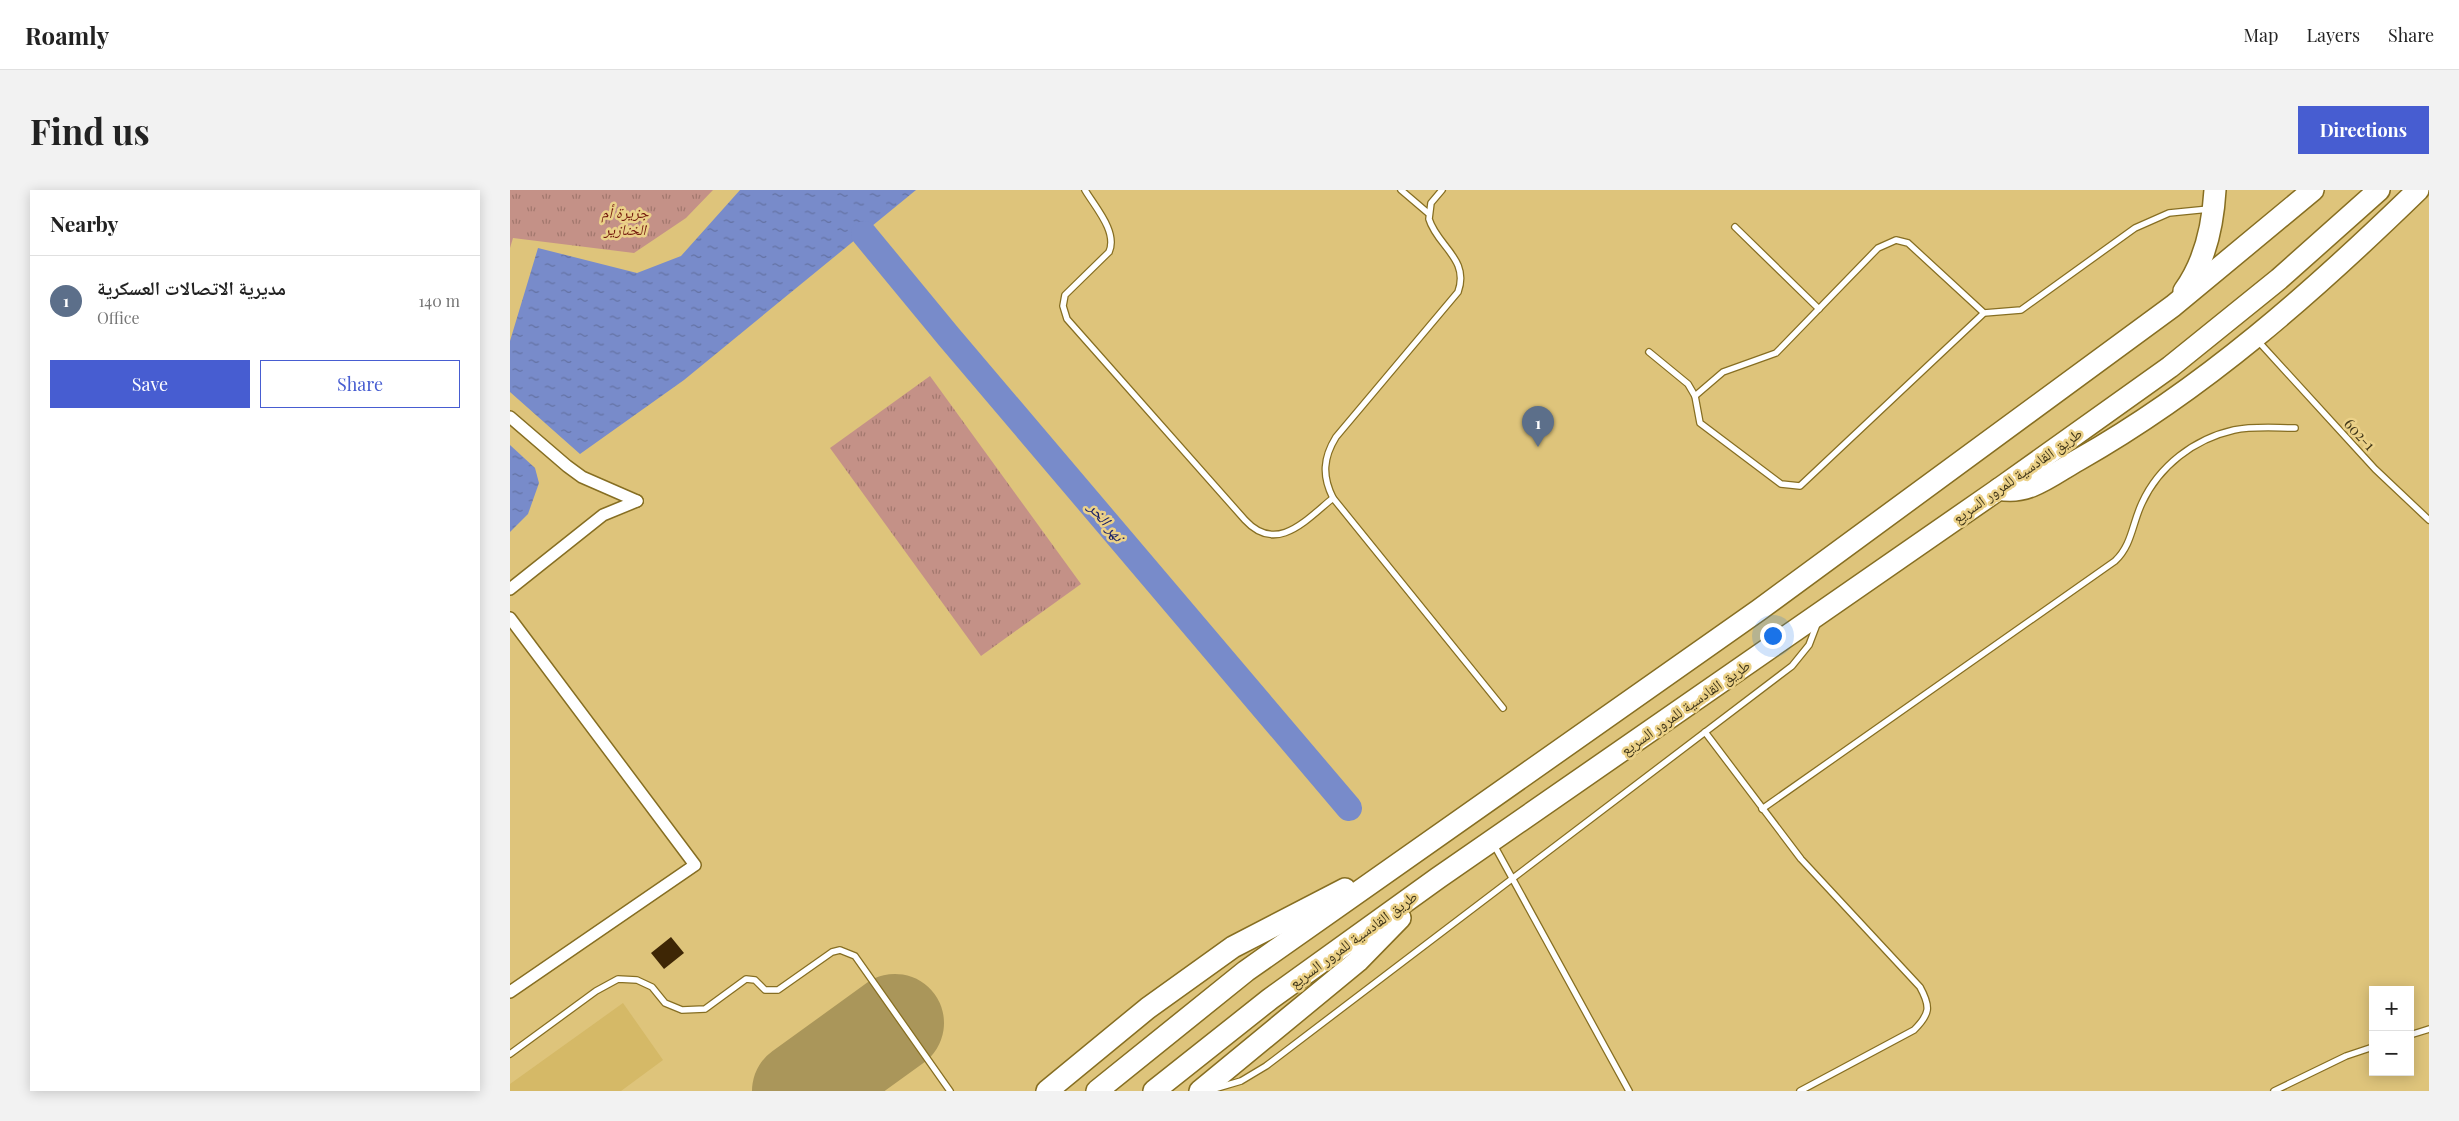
<!DOCTYPE html>
<meta charset="utf-8">
<style>
:root{--surface:#fff;--page:#f2f2f2;--text:#222;--muted:#767676;--line:#e0e0e0;--accent:#475dd1}
body{margin:0;font-family:"Playfair Display","Noto Naskh Arabic",serif;background:var(--page);color:var(--text)}
.controls{position:absolute;right:15px;bottom:15px;display:grid;overflow:hidden;border-radius:0px;box-shadow:0 2px 12px #0003}
.controls button{width:45px;height:45px;display:grid;place-items:center;padding:0;border:0;border-bottom:1px solid var(--line);background:var(--surface);color:var(--text);font:25px sans-serif}
.you{position:absolute;left:1262px;top:445px;width:18px;height:18px;margin:-12px;border:4px solid #fff;border-radius:50%;background:#1a73e8;box-shadow:0 0 0 8px #1a73e833}
.badge{display:grid;place-items:center;width:32px;height:32px;border-radius:50%;background:var(--accent);color:#fff;font-size:16px;font-weight:700}
.pin{position:absolute;translate:-50% -41px;filter:drop-shadow(0 1px 2px #0008)}
.pin::after{content:'';position:absolute;top:26px;width:18px;height:15px;background:inherit;clip-path:polygon(0 0,100% 0,50% 100%)}
.list{margin:0;padding:0;list-style:none}
h2{display:flex;justify-content:space-between;align-items:center;height:65px;margin:0;padding:0 20px;font-size:21px}
h2 small{font-size:16px;font-weight:400;color:var(--muted)}
.list li{display:grid;grid-template-columns:32px 1fr auto;gap:15px;align-items:center;box-sizing:border-box;height:90px;padding:0 20px;border-top:1px solid var(--line)}
.list b{display:block;font-size:19px;white-space:nowrap}
.list p{margin:0;font-size:16px;white-space:nowrap;color:var(--muted)}
.list em{font-size:16px;font-style:normal;color:var(--muted)}
.actions{display:flex;gap:10px;padding:15px 20px}
.actions a{flex:1;padding:11px 0;border:1px solid var(--accent);border-radius:0px;text-align:center;font-size:18px;color:var(--accent)}
.actions .main{background:var(--accent);color:#fff}
.map{position:relative;flex:none;width:1919px;height:901px;overflow:hidden;border-radius:0px}
header{display:flex;align-items:center;gap:30px;box-sizing:border-box;height:70px;padding:0 25px;background:var(--surface);border-bottom:1px solid var(--line)}
header strong{font-size:24px}
nav{display:flex;gap:28px;margin-inline-start:auto;font-size:18px}
.intro{display:flex;align-items:center;justify-content:space-between;box-sizing:border-box;height:120px;padding:0 30px}
h1{margin:0;font-size:35px}
.button{padding:12px 22px;border-radius:0px;background:var(--accent);color:#fff;font-size:18px;font-weight:700}
main{display:flex;gap:30px;padding:0 30px}
aside{flex:1;background:var(--surface);border-radius:0px;box-shadow:0 2px 12px #0003}
.map>svg:first-child{display:block}
</style>
<header>
<strong>Roamly</strong>
<nav><a>Map</a><a>Layers</a><a>Share</a></nav>
</header>
<div class="intro"><h1>Find us</h1><a class="button">Directions</a></div>
<main>
<aside>
<h2>Nearby<small></small></h2>
<ul class="list">
<li><span class="badge" style="background:#5c6f8a">1</span><div><b>مديرية الاتصالات العسكرية</b><p>Office</p></div><em>140 m</em></li>
</ul>
<div class="actions"><a class="main">Save</a><a>Share</a></div>
</aside>
<div class="map">
<svg width="1919" height="901" viewBox="0 0 1919 901">
<defs>
<pattern id="park-tufts" width="24" height="20" patternUnits="userSpaceOnUse" patternTransform="scale(1.25)"><rect width="24" height="20" fill="#c49187"/><path d="M3 7l-1-3M5 7V3M7 7l1-3M15 17l-1-3M17 17v-4M19 17l1-3" fill="none" stroke="#a1776d"/></pattern>
<pattern id="water-ripples" width="26" height="14" patternUnits="userSpaceOnUse" patternTransform="scale(1.25)"><rect width="26" height="14" fill="#788bca"/><path d="M2 4q2-2 4 0t4 0M15 11q2-2 4 0t4 0" fill="none" stroke="#6472a3"/></pattern>
</defs>
<rect width="100%" height="100%" fill="#dec47b"/>
<path fill="#d5b967" d="M113 813 153 870 111 901H0V894Z"/>
<g fill="url(#park-tufts)">
<path d="M0 0H203L176 28 124 63 3 48 0 58Z"/>
<path d="M420 186 571 394 471 466 320 258Z"/>
</g>
<g fill="url(#water-ripples)">
<path d="M230 0H406L174 190 70 264 0 202V151L28 58 127 83 171 66Z"/>
<path d="M0 255 25 278 29 293 18 324 0 342Z"/>
</g>
<g fill="none" stroke-linecap="round" stroke-linejoin="round">
<path stroke="#788bca" stroke-width="26" d="M354 44 439 147 839 618"/>
<path stroke="#aa965a" stroke-width="98" d="M291 901 385 833"/>
</g>
<path fill="#3e2605" d="M161 747 174 763 154 779 141 763Z"/>
<g fill="none" stroke-linecap="round" stroke-linejoin="round">
<defs>
<g id="service">
<path d="M575 0C585 17 608 42 599 62L555 105 553 116 557 129 735 330C767 365 797 329 823 308"/>
<path d="M891 0 918 23"/>
<path d="M932 0 921 13 919 29C927 56 960 69 948 102L826 247C813 268 812 286 823 308L993 518"/>
<path d="M1225 37 1309 119"/>
<path d="M1748 151 1865 279 1919 330"/>
<path d="M1139 162 1178 194 1185 206 1190 233 1271 294 1290 296 1474 123 1511 120 1625 38 1659 23 1699 19"/>
<path d="M1185 206 1213 182 1266 163 1368 58 1386 50 1398 53 1474 123"/>
<path d="M1195 542 1291 669 1410 797C1421 817 1420 824 1404 840L1290 901"/>
<path d="M1252 619 1605 371C1622 355 1622 334 1632 313 1649 276 1684 249 1724 240 1744 236 1765 238 1785 238"/>
<path d="M984 655 1119 901"/>
<path d="M1900 845 1919 839"/>
<path d="M0 864 86 801 108 789 127 790 142 797 155 813 172 820 195 819 236 789 245 790 255 800H268L322 762 330 760 345 766 440 901"/>
<path d="M704 899 731 891 756 876 1282 476 1299 455 1307 434"/>
<path d="M1764 901 1836 866 1863 857"/>
</g>
<g id="minor">
<path d="M0 227 57 276 72 287 127 311"/>
<path d="M0 399 93 325 127 311"/>
<path d="M0 428 185 675 0 802"/>
</g>
<g id="motorway">
<path d="M1674 101C1695 72 1703 35 1705 0"/>
<path d="M1489 299C1518 306 1543 284 1568 270 1695 198 1804 101 1908 0"/>
<path d="M537 901 638 818 723 757 835 699"/>
<path d="M587 901 736 781 1249 420 1663 116 1803 0"/>
<path d="M644 901 760 809 928 688 1489 299 1660 177 1769 89 1869 0"/>
<path d="M690 901 848 771 890 728"/>
</g>
</defs>
<use href="#service" stroke="#866e22" stroke-width="8"/>
<use href="#minor" stroke="#866e22" stroke-width="14"/>
<use href="#motorway" stroke="#866e22" stroke-width="24"/>
<use href="#service" stroke="#fff" stroke-width="5.5"/>
<use href="#minor" stroke="#fff" stroke-width="11"/>
<use href="#motorway" stroke="#fff" stroke-width="21"/>
</g>
<g text-anchor="middle" dominant-baseline="central" stroke-width="5" stroke-linejoin="round" paint-order="stroke">
<g font-size="15" font-style="italic" fill="#751b0e" stroke="#ebd188">
<text x="115" y="22">جزيرة أم<tspan x="115" dy="17">الخنازير</tspan></text>
</g>
<g font-size="15" fill="#403618" stroke="#ebd188">
<text transform="translate(1850 244) rotate(47)">602-1</text>
<text transform="translate(1507 285) rotate(-35)">طريق القادسية للمرور السريع</text>
<text transform="translate(1175 517) rotate(-35)">طريق القادسية للمرور السريع</text>
<text transform="translate(843 749) rotate(-36)">طريق القادسية للمرور السريع</text>
</g>
<g font-size="16" font-style="italic" fill="#171f68" stroke="#ebd188">
<text transform="translate(597 331) rotate(50)">نهر الخر</text>
</g>
</g>
</svg>
<div class="controls">
<button>+</button>
<button>−</button>
</div>
<div class="you"></div>
<div class="pin badge" style="left:1028px;top:257px;background:#5c6f8a">1</div>
</div>
</main>
